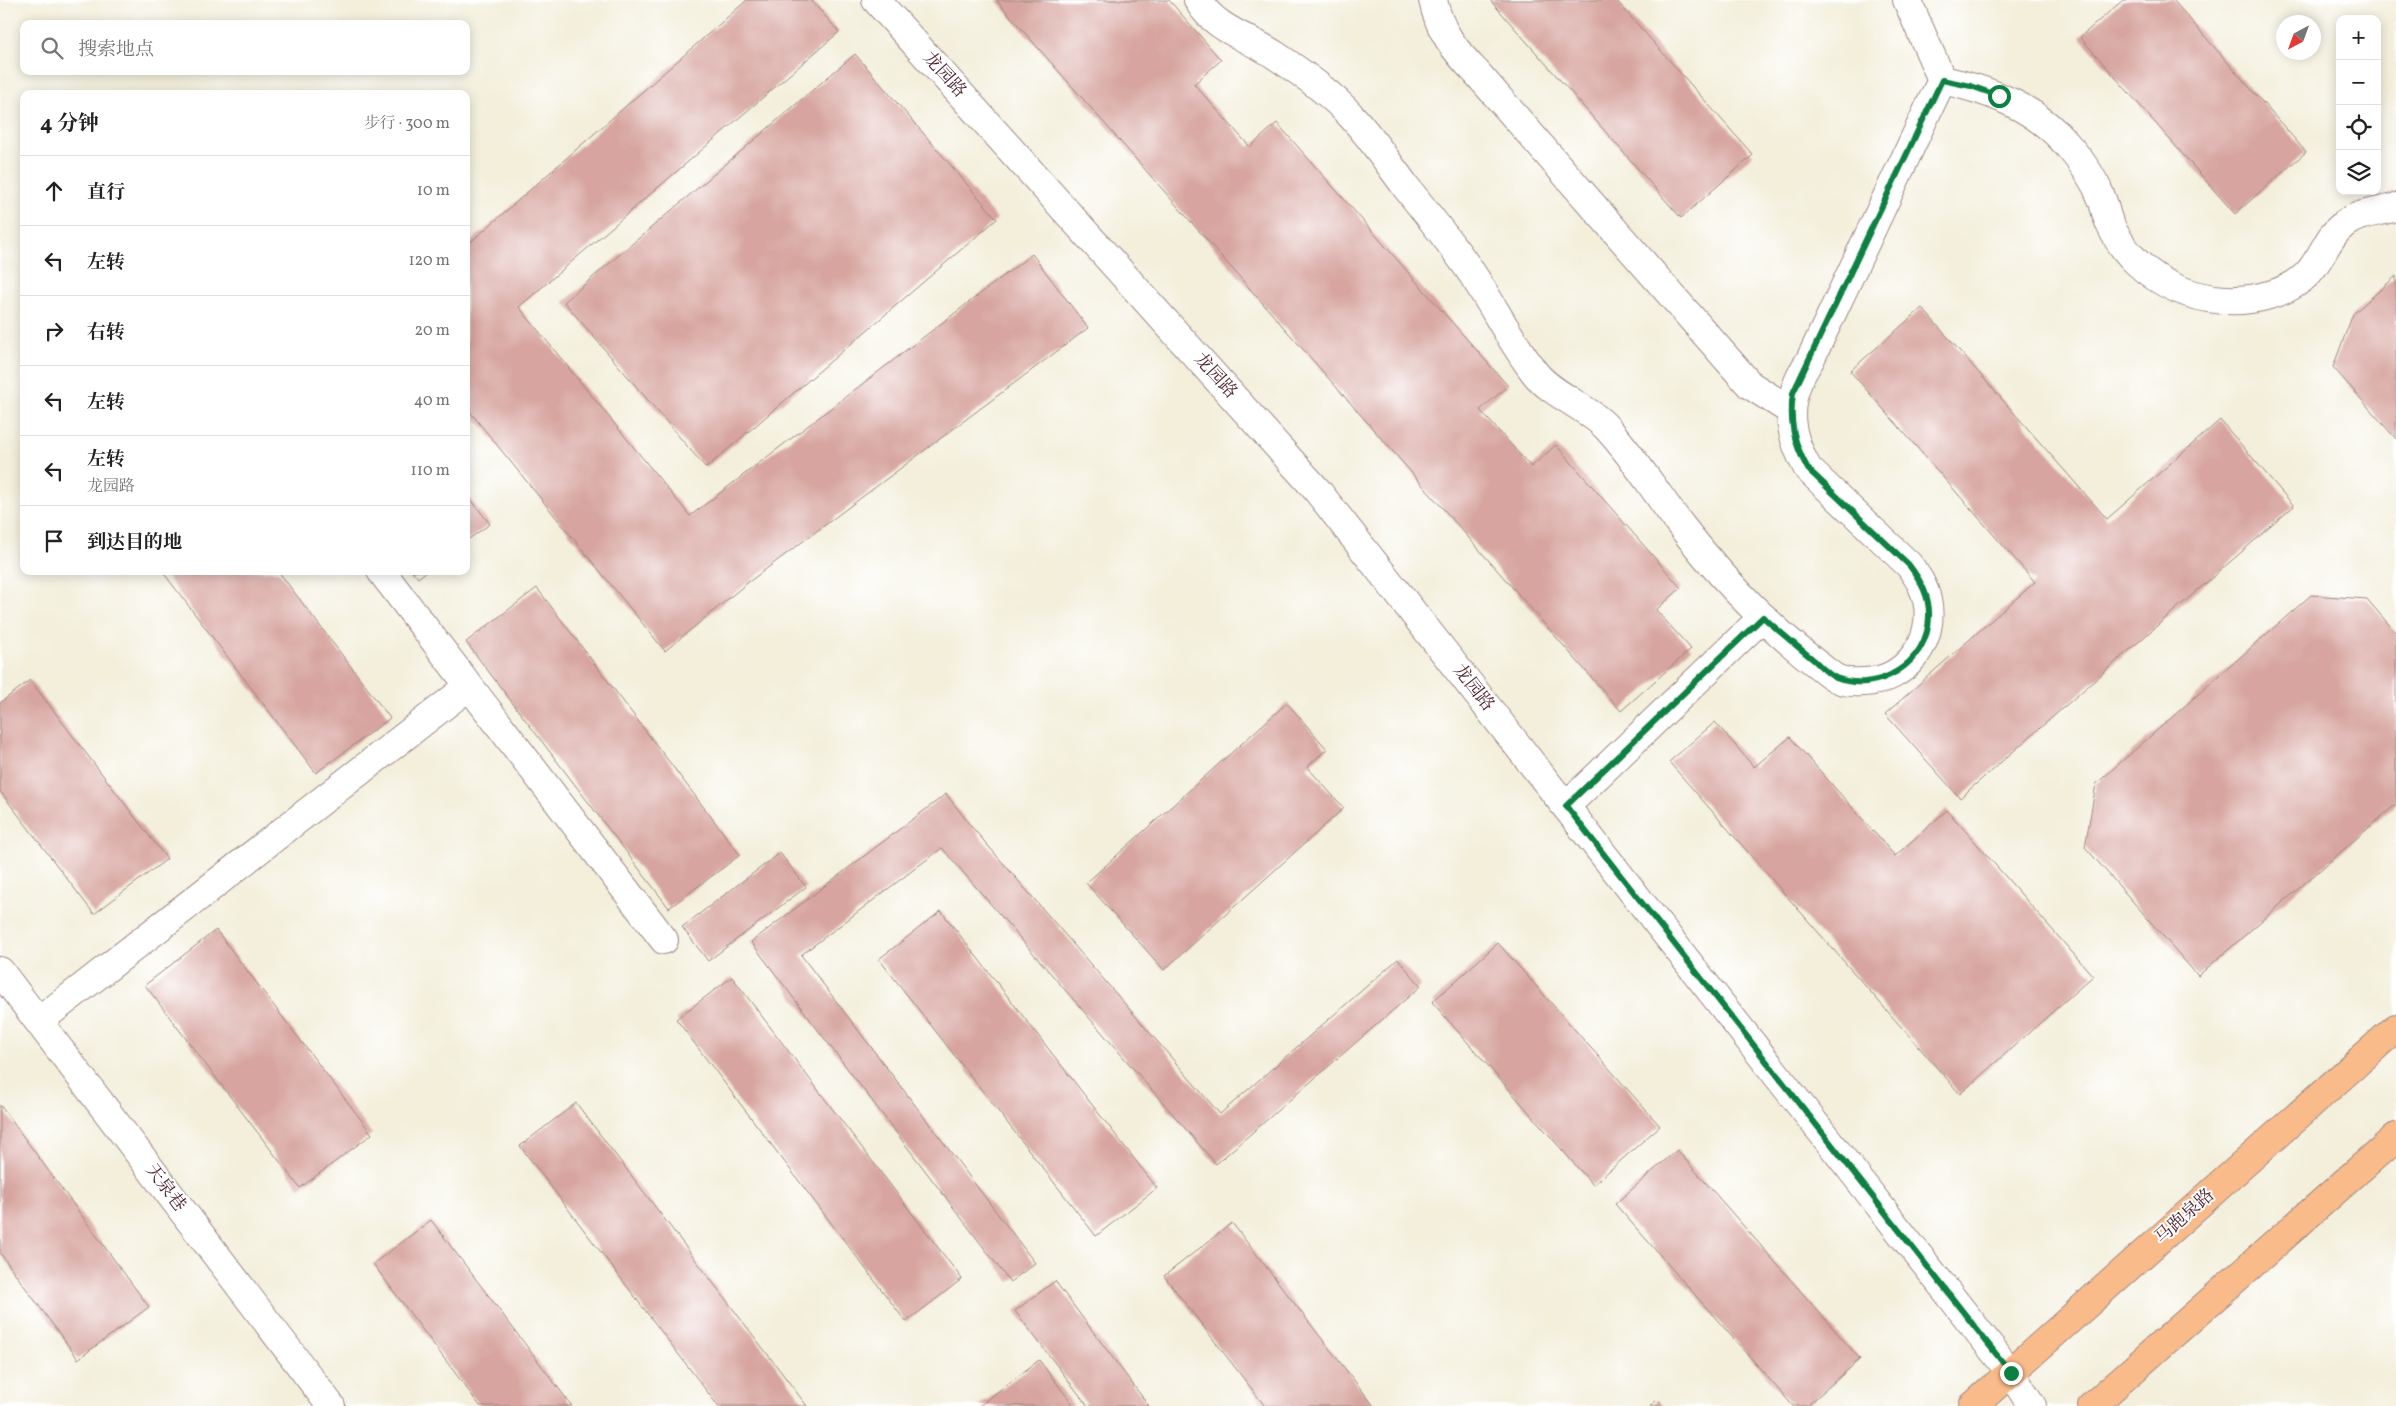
<!DOCTYPE html>
<html lang="zh">
<meta charset="utf-8">
<style>
:root{--surface:#fff;--page:#f6f6f6;--text:#222;--muted:#767676;--line:#e0e0e0}
body{margin:0;font-family:Vollkorn,"Noto Serif SC",serif;background:var(--page);color:var(--text)}
.controls{position:absolute;right:15px;top:15px;display:grid;overflow:hidden;border-radius:10px;box-shadow:0 2px 12px #0003}
.controls button{width:45px;height:45px;display:grid;place-items:center;padding:0;border:0;border-bottom:1px solid var(--line);background:var(--surface);color:var(--text);font:25px sans-serif}
.compass{position:absolute;left:2276px;top:15px;width:45px;height:45px;border-radius:50%;background:var(--surface);box-shadow:0 2px 12px #0003;rotate:221deg}
.stop{position:absolute;width:15px;height:15px;margin:-11px;border:4px solid #0b8043;border-radius:50%;background:#fff}
.stop.end{background:#0b8043;border-color:#fff;box-shadow:0 1px 5px #0008}
.list{margin:0;padding:0;list-style:none}
h2{display:flex;justify-content:space-between;align-items:center;height:65px;margin:0;padding:0 20px;font-size:21px}
h2 small{font-size:16px;font-weight:400;color:var(--muted)}
.list li{display:grid;grid-template-columns:32px 1fr auto;gap:15px;align-items:center;box-sizing:border-box;height:70px;padding:0 20px;border-top:1px solid var(--line)}
.list b{display:block;font-size:19px;white-space:nowrap}
.list p{margin:0;font-size:16px;white-space:nowrap;color:var(--muted)}
.list em{font-size:16px;font-style:normal;color:var(--muted)}
.icon{flex:none;width:28px;height:28px;fill:none;stroke:currentColor;stroke-width:2;stroke-linecap:round;stroke-linejoin:round}
.map{position:relative;flex:none;width:2396px;height:1406px;overflow:hidden}
.search{position:absolute;background:var(--surface);box-shadow:0 2px 12px #0003;left:20px;top:20px;width:450px;height:55px;display:flex;align-items:center;gap:12px;box-sizing:border-box;padding:0 18px;border-radius:10px;color:var(--muted);font-size:19px}
.panel{position:absolute;background:var(--surface);box-shadow:0 2px 12px #0003;left:20px;top:90px;width:450px;height:485px;border-radius:10px}
.map>svg:first-child{display:block}
</style>
<div class="map">
<svg width="2396" height="1406" viewBox="0 0 2396 1406">
<rect width="100%" height="100%" fill="#fff"/>
<filter id="ink" filterUnits="userSpaceOnUse"><feTurbulence type="fractalNoise" baseFrequency=".02" numOctaves="2"/><feDisplacementMap in="SourceGraphic" scale="10" xChannelSelector="R" yChannelSelector="G"/><feConvolveMatrix kernelMatrix="1 2 1 2 8 2 1 2 1" color-interpolation-filters="sRGB"/></filter>
<filter id="wash" filterUnits="userSpaceOnUse"><feTurbulence type="fractalNoise" baseFrequency=".0096" numOctaves="4" result="noise"/><feDisplacementMap in="SourceGraphic" scale="20" xChannelSelector="R" yChannelSelector="G"/><feGaussianBlur stdDeviation="1.12" result="paint"/><feColorMatrix in="noise" values="0 0 0 0 0 0 0 0 0 0 0 0 0 0 0 0 0 1.4 0 .05"/><feComposite in="paint" operator="in"/></filter>
<g filter="url(#wash)">
<rect width="100%" height="100%" fill="#f3efdb"/>
<g id="blocks">
<g fill="#d7a49f">
<path d="M747 0H811L839 32 519 307 690 516 1032 254 1088 328 746 584 665 651 466 407V246Z"/>
<path d="M996 0H1169L1221 60 1194 84 1250 147 1277 123 1508 386 1480 410 1531 467 1556 445 1681 588 1656 610 1691 649 1621 711Z"/>
<path d="M1490 0H1616L1753 155 1681 218Z"/>
<path d="M2123 0H2173L2306 152 2235 214 2080 37Z"/>
<path d="M855 54 997 219 706 468 564 302Z"/>
<path d="M2396 276V439L2333 367 2353 314Z"/>
<path d="M1922 308 2107 519 2220 420 2294 506 1960 798 1885 714 2035 582 1850 371Z"/>
<path d="M466 493 490 524 466 541Z"/>
<path d="M162 571H278L390 718 316 773Z"/>
<path d="M412 571H427L418 578Z"/>
<path d="M537 588 740 855 669 908 466 642Z"/>
<path d="M2311 595 2367 599 2396 633V804L2198 976 2085 847 2096 784Z"/>
<path d="M30 680 167 859 94 914 0 791V703Z"/>
<path d="M1287 703 1327 749 1307 767 1344 808 1164 970 1086 883Z"/>
<path d="M1715 722 1754 767 1790 737 1895 856 1947 810 2093 976 1960 1094 1669 762Z"/>
<path d="M946 794 971 826 1220 1114 1398 959 1421 986 1216 1164 942 848 801 955 1035 1263 1010 1282 751 942Z"/>
<path d="M780 853 806 887 708 961 682 927Z"/>
<path d="M941 911 1157 1188 1096 1236 879 959Z"/>
<path d="M216 930 372 1134 300 1188 145 985Z"/>
<path d="M1498 943 1660 1126 1593 1185 1432 1002Z"/>
<path d="M732 977 962 1279 906 1322 676 1019Z"/>
<path d="M576 1103 807 1406H718L520 1146Z"/>
<path d="M0 1105 149 1307 78 1359 0 1253Z"/>
<path d="M1677 1150 1860 1359 1807 1406H1793L1615 1204Z"/>
<path d="M431 1220 572 1406H480L373 1264Z"/>
<path d="M1232 1223 1374 1406H1265L1164 1276Z"/>
<path d="M1055 1281 1149 1406H1088L1015 1311Z"/>
<path d="M1039 1360 1074 1406H979Z"/>
<path d="M1657 1400 1663 1406H1650Z"/>
</g>
</g>
</g>
<g filter="url(#ink)">
<use href="#blocks" fill-opacity="0" stroke="#9e8783" stroke-width="1"/>
<g fill="none" stroke-linecap="round" stroke-linejoin="round">
<defs>
<g id="minor">
<path d="M876 0 1316 489 2011 1373 2032 1406"/>
<path d="M1198 0C1214 29 1248 37 1275 55 1302 73 1332 94 1354 119 1373 140 1389 164 1406 187 1428 215 1451 243 1471 272 1493 305 1511 342 1535 373 1551 394 1589 408 1607 428 1634 457 1655 492 1679 523 1722 579 1774 633 1831 675 1840 682 1853 683 1864 682 1906 681 1936 640 1927 600 1924 586 1917 576 1909 565L1808 469C1786 430 1784 399 1810 360L1942 80 1907 0"/>
<path d="M1433 0C1439 30 1455 51 1476 72L1750 385 1791 411"/>
<path d="M1942 80C1991 90 2037 108 2070 148 2082 162 2095 181 2102 199 2105 207 2106 216 2110 224 2136 283 2208 313 2269 295 2288 290 2307 279 2317 261 2326 248 2330 235 2343 225 2359 212 2378 213 2396 207"/>
<path d="M381 571 664 940"/>
<path d="M1566 806 1763 617"/>
<path d="M0 971 331 1406"/>
<path d="M39 1021 468 687"/>
</g>
<g id="primary">
<path d="M1973 1406 2396 1028"/>
<path d="M2092 1406 2396 1137"/>
</g>
</defs>
<use href="#minor" stroke="#9e8783" stroke-width="30"/>
<use href="#primary" stroke="#9e8783" stroke-width="30"/>
<use href="#minor" stroke="#fff" stroke-width="28"/>
<use href="#primary" stroke="#fabb8b" stroke-width="28"/>
</g>
</g>
<g fill="none" stroke-linecap="round" stroke-linejoin="round" filter="url(#ink)">
<path stroke="#0b8043" stroke-width="6" d="M1999 96 1971 86 1942 80 1793 393C1789 422 1794 444 1808 469L1909 565C1921 581 1930 597 1929 617 1928 663 1878 694 1836 678 1829 675 1821 667 1815 661 1798 647 1780 632 1763 617L1566 806 2011 1373"/>
</g>
<g text-anchor="middle" dominant-baseline="central" stroke-width="4" stroke-linejoin="round" paint-order="stroke">
<g font-size="18" fill="#4a1f2b" stroke="#fff">
<text transform="translate(944 75) rotate(48)">龙园路</text>
<text transform="translate(1215 376) rotate(48)">龙园路</text>
<text transform="translate(1473 688) rotate(52)">龙园路</text>
<text transform="translate(165 1188) rotate(53)">天泉巷</text>
<text transform="translate(2185 1217) rotate(-42)">马跑泉路</text>
</g>
</g>
</svg>
<div class="controls">
<button>+</button>
<button>−</button>
<button><svg class="icon" aria-label="locate" viewBox="0 0 24 24"><circle cx="12" cy="12" r="6"/><path d="M12 2v4M12 18v4M2 12h4M18 12h4"/></svg></button>
<button><svg class="icon" aria-label="layers" viewBox="0 0 24 24"><path d="M12 4l9 5-9 5-9-5zM3 14l9 5 9-5"/></svg></button>
</div>
<svg class="compass" viewBox="-18 -18 36 36"><path d="M0-13l5 13h-10z" fill="#e53935"/><path d="M0 13l5-13h-10z" fill="#767676"/></svg>
<div class="stop" style="left:1999px;top:96px"></div>
<div class="stop end" style="left:2011px;top:1373px"></div>
<div class="search"><svg class="icon" aria-label="search" viewBox="0 0 24 24"><circle cx="10" cy="10" r="6"/><path d="M15 15l6 6"/></svg>搜索地点</div>
<section class="panel">
<h2>4 分钟<small>步行 · 300 m</small></h2>
<ul class="list">
<li><svg class="icon" aria-label="ahead" viewBox="0 0 24 24"><path d="M12 20V5M6 11l6-6 6 6"/></svg><div><b>直行</b></div><em>10 m</em></li>
<li><svg class="icon" aria-label="left" viewBox="0 0 24 24"><path d="M17 20v-9H6M10 6l-5 5 5 5"/></svg><div><b>左转</b></div><em>120 m</em></li>
<li><svg class="icon" aria-label="right" viewBox="0 0 24 24"><path d="M7 20v-9h11M14 6l5 5-5 5"/></svg><div><b>右转</b></div><em>20 m</em></li>
<li><svg class="icon" aria-label="left" viewBox="0 0 24 24"><path d="M17 20v-9H6M10 6l-5 5 5 5"/></svg><div><b>左转</b></div><em>40 m</em></li>
<li><svg class="icon" aria-label="left" viewBox="0 0 24 24"><path d="M17 20v-9H6M10 6l-5 5 5 5"/></svg><div><b>左转</b><p>龙园路</p></div><em>110 m</em></li>
<li><svg class="icon" aria-label="arrive" viewBox="0 0 24 24"><path d="M6 21V4h12l-3 4 3 4H6"/></svg><div><b>到达目的地</b></div></li>
</ul>
</section>
</div>
